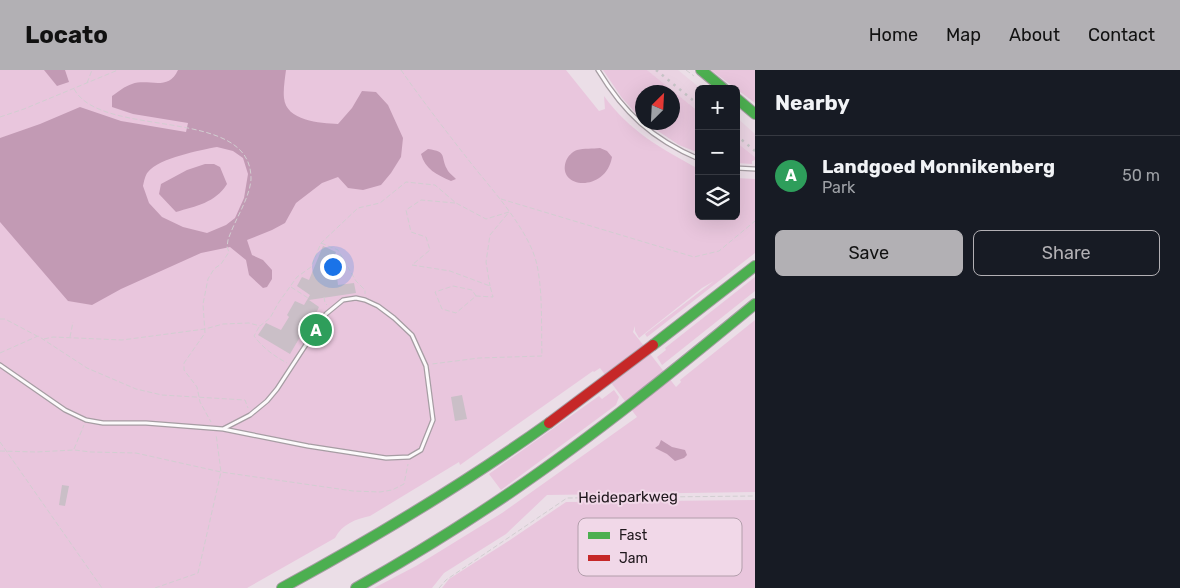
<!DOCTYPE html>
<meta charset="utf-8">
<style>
:root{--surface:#171b24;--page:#20242c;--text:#f1f3f6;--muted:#9ea1a6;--line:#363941;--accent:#b2b0b4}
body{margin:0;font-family:Rubik,sans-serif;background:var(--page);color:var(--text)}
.controls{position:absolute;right:15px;top:15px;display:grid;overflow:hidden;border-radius:8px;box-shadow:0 5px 20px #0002}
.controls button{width:45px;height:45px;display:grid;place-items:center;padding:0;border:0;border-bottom:1px solid var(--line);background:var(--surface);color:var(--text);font:25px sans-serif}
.compass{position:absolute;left:635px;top:15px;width:45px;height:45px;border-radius:50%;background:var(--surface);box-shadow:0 5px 20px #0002;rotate:24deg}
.you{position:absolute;left:332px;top:196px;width:18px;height:18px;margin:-12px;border:4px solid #fff;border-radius:50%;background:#1a73e8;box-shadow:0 0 0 8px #1a73e833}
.badge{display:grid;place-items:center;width:32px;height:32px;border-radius:50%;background:var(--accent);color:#fff;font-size:16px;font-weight:700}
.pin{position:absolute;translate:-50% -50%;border:2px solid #fff;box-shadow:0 1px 5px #0006}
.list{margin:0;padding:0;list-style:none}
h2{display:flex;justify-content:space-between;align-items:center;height:65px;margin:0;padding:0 20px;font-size:21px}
h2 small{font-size:16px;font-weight:400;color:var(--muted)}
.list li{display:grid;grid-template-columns:32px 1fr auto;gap:15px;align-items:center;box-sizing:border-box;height:80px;padding:0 20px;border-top:1px solid var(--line)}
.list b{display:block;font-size:19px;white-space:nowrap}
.list p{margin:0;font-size:16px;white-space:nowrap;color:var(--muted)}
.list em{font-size:16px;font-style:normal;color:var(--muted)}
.actions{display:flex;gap:10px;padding:15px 20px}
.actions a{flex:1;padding:11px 0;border:1px solid var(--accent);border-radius:8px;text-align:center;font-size:18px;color:var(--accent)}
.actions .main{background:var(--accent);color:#111}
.icon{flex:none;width:28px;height:28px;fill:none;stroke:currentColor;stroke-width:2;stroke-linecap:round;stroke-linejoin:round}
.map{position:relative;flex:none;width:755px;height:518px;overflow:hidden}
header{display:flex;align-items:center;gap:30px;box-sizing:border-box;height:70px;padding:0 25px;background:var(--accent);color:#111}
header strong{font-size:24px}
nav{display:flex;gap:28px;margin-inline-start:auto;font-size:18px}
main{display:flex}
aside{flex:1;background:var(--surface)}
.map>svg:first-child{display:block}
</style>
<header>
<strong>Locato</strong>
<nav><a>Home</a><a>Map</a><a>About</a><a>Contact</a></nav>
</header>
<main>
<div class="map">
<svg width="755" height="518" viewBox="0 0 755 518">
<rect width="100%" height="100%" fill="#ebdee7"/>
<g fill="#ead3e2">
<path d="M647 0H678L701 19H699V42Z"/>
<path d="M736 47 755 64V87L736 72Z"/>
</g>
<g fill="#e9c6dd">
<path d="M0 0H566L599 41 605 39 604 26C628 60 663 80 699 99V146H736V108L755 109V183L647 267 645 264 714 211 702 218 639 268 635 261V256L633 262 676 317 681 312 680 310 755 250V422L547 425 506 464 444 503 432 518H374L416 496 502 443 637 347 600 298 594 302 593 301 460 395 459 392 370 446C356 449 342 454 335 468L247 518H0Z"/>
<path d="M603 0H647L699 42V83L679 75 646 53 672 52V22H642V50L622 28Z"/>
<path d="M711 0H755V33Z"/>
<path d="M736 72 755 87V90L752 91V94L736 93Z"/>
<path d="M755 207V221L662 295 657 287 666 280 665 278Z"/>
<path d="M614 320 619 327 616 335 501 420 489 404 599 326 602 329Z"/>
<path d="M755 430V518H442L449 509 510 470 566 432Z"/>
</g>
<g fill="#c29ab4" fill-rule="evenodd">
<path d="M44 0H65L69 12 57 16Z"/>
<path d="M178 0H286C285 8 283 20 284 28 286 51 320 53 338 54L352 38 362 21 376 22 388 35 403 68 401 87 391 103 381 115 363 120 348 118 338 107 322 113 296 133 285 153 272 160 247 170 252 185 263 190 272 200V209L267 217 263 218 249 205 246 190 230 177 201 183 121 219 92 235 68 231 0 152V68L40 54 80 37 121 51 186 62 188 53 133 44 112 37V26C118 22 125 16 132 14 149 8 168 22 178 0ZM217 77 233 81 243 88 248 104 244 128 235 148 226 155 207 163 183 157 162 147 149 133 143 116C144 112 145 105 148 102 159 88 201 80 217 77Z"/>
<path d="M600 78 607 81 612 87C606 123 556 119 566 91 568 86 572 82 577 80 584 78 593 79 600 78Z"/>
<path d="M428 79C448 82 440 86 447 99 448 102 453 106 456 109L451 111C437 105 425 99 421 84Z"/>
<path d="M205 94H214L220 97 227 114C215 133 196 136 176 142L159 124 161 114 187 100Z"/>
<path d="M661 370 672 377 685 380 687 385 684 388 675 391 667 384 655 378 659 375Z"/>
</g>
<g fill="#cabfc7">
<path d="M323 176 336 182 328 202 337 206 338 215 354 213 356 223 309 230 319 237 311 254 309 253 304 261 305 265H302L300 267 290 284 258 265 266 253 281 260 289 247 287 245 295 231 304 235 310 225 297 216 302 207 309 210Z"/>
<path d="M462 325 467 349 455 351 451 327Z"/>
<path d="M62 415 69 416 65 436 59 435Z"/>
</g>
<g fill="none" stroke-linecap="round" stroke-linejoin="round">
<defs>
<g id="lane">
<path d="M598 0C624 43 652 69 699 89"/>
<path d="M736 98 755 99"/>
<path d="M0 295 65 340 86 350 103 353H146L223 359 308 376 386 388 409 387 421 380 433 350 426 296 412 265 394 248 378 236 365 230 356 228 343 230 326 244 277 319 267 331 250 345 223 359"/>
</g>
<g id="fast">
<path d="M701 0 724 19"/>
<path d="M736 28 755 44"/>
<path d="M653 275 755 196"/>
<path d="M282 518C374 468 464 414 549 353"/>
<path d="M356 518C409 488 461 456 511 422 596 364 676 299 755 234"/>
</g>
<path id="jam" d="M549 353 653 275"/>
</defs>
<use href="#lane" stroke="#a69da3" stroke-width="5.5"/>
<use href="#fast" stroke="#a69da3" stroke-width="12"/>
<use href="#jam" stroke="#a69da3" stroke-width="12"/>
<g stroke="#d2ced1" stroke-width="1" stroke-dasharray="5 2.5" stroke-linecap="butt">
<path d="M401 0C424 33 449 65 474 97 495 123 530 162 537 195 543 224 541 256 542 286L479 288 432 294"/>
<path d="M686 0 694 6"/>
<path d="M87 13 92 0"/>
<path d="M74 19C102 70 252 35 251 109 250 128 234 151 228 170L227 177 229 182 221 194 214 199 208 209 203 234 205 263 184 293V300L197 317 200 332 211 352"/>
<path d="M0 47 24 39 118 0"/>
<path d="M501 129 694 187 719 181 755 151"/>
<path d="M455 133 421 130 406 140 411 162 426 167 430 180 412 195 450 201 490 216 493 227 476 226 456 243 442 239 435 222 453 216 472 220 476 226"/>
<path d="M321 173 338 180 356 211 365 220V224"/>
<path d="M291 217 308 228"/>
<path d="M324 227 325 233 327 235"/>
<path d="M0 249H5L37 266"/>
<path d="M259 257 254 266C263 278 274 286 287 293"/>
<path d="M70 267 73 252"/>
<path d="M44 269 53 267 122 270 205 259 223 254 249 253 260 256 270 248 279 232 297 207 311 197 321 173 358 138 380 133 406 112 435 115 456 133 486 149 509 142 490 165 486 192 490 216"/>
<path d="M0 283 38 266 87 298 136 319 162 325 245 330 248 338"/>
<path d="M0 372 102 518"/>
<path d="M74 379 84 355"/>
<path d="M0 381 36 382 74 380 91 382 136 383 221 402 353 421 380 422 392 420 404 414 408 394"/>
<path d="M155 518 198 503 221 402 216 364"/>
<path d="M439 518 446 510 567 428 755 426"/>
</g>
<use href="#lane" stroke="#fcfafb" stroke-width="3"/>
<use href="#fast" stroke="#4caf50" stroke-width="10"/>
<use href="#jam" stroke="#c62828" stroke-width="10"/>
<g stroke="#c6c4c6" stroke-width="2.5" stroke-dasharray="2.5 5" stroke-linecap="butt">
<path d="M656 0 699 35"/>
<path d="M736 65 755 81"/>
</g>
</g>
<g text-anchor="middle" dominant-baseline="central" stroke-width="4" stroke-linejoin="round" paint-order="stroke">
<g font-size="15" fill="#1f171c" stroke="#f1d8e8">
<text transform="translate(628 427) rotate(-1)">Heideparkweg</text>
</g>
</g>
<rect x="578" y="448" width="164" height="58" rx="8" fill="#f1d8e8" stroke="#b29eab" stroke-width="1"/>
<rect x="588" y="462" width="22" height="7" fill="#4caf50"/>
<rect x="588" y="485" width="22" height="6" fill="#c62828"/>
<g font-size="14" fill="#1f171c">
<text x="619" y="470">Fast</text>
<text x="619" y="493">Jam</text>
</g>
</svg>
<div class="controls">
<button>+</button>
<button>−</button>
<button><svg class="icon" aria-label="layers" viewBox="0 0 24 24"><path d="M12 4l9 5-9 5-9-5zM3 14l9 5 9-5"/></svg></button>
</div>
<svg class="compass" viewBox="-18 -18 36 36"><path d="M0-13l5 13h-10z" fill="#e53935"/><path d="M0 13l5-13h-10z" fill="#9ea1a6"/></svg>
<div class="you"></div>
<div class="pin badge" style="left:316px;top:260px;background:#2e9e5b">A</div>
</div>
<aside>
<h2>Nearby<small></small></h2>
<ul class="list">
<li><span class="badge" style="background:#2e9e5b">A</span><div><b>Landgoed Monnikenberg</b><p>Park</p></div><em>50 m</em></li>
</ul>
<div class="actions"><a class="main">Save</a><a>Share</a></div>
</aside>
</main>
